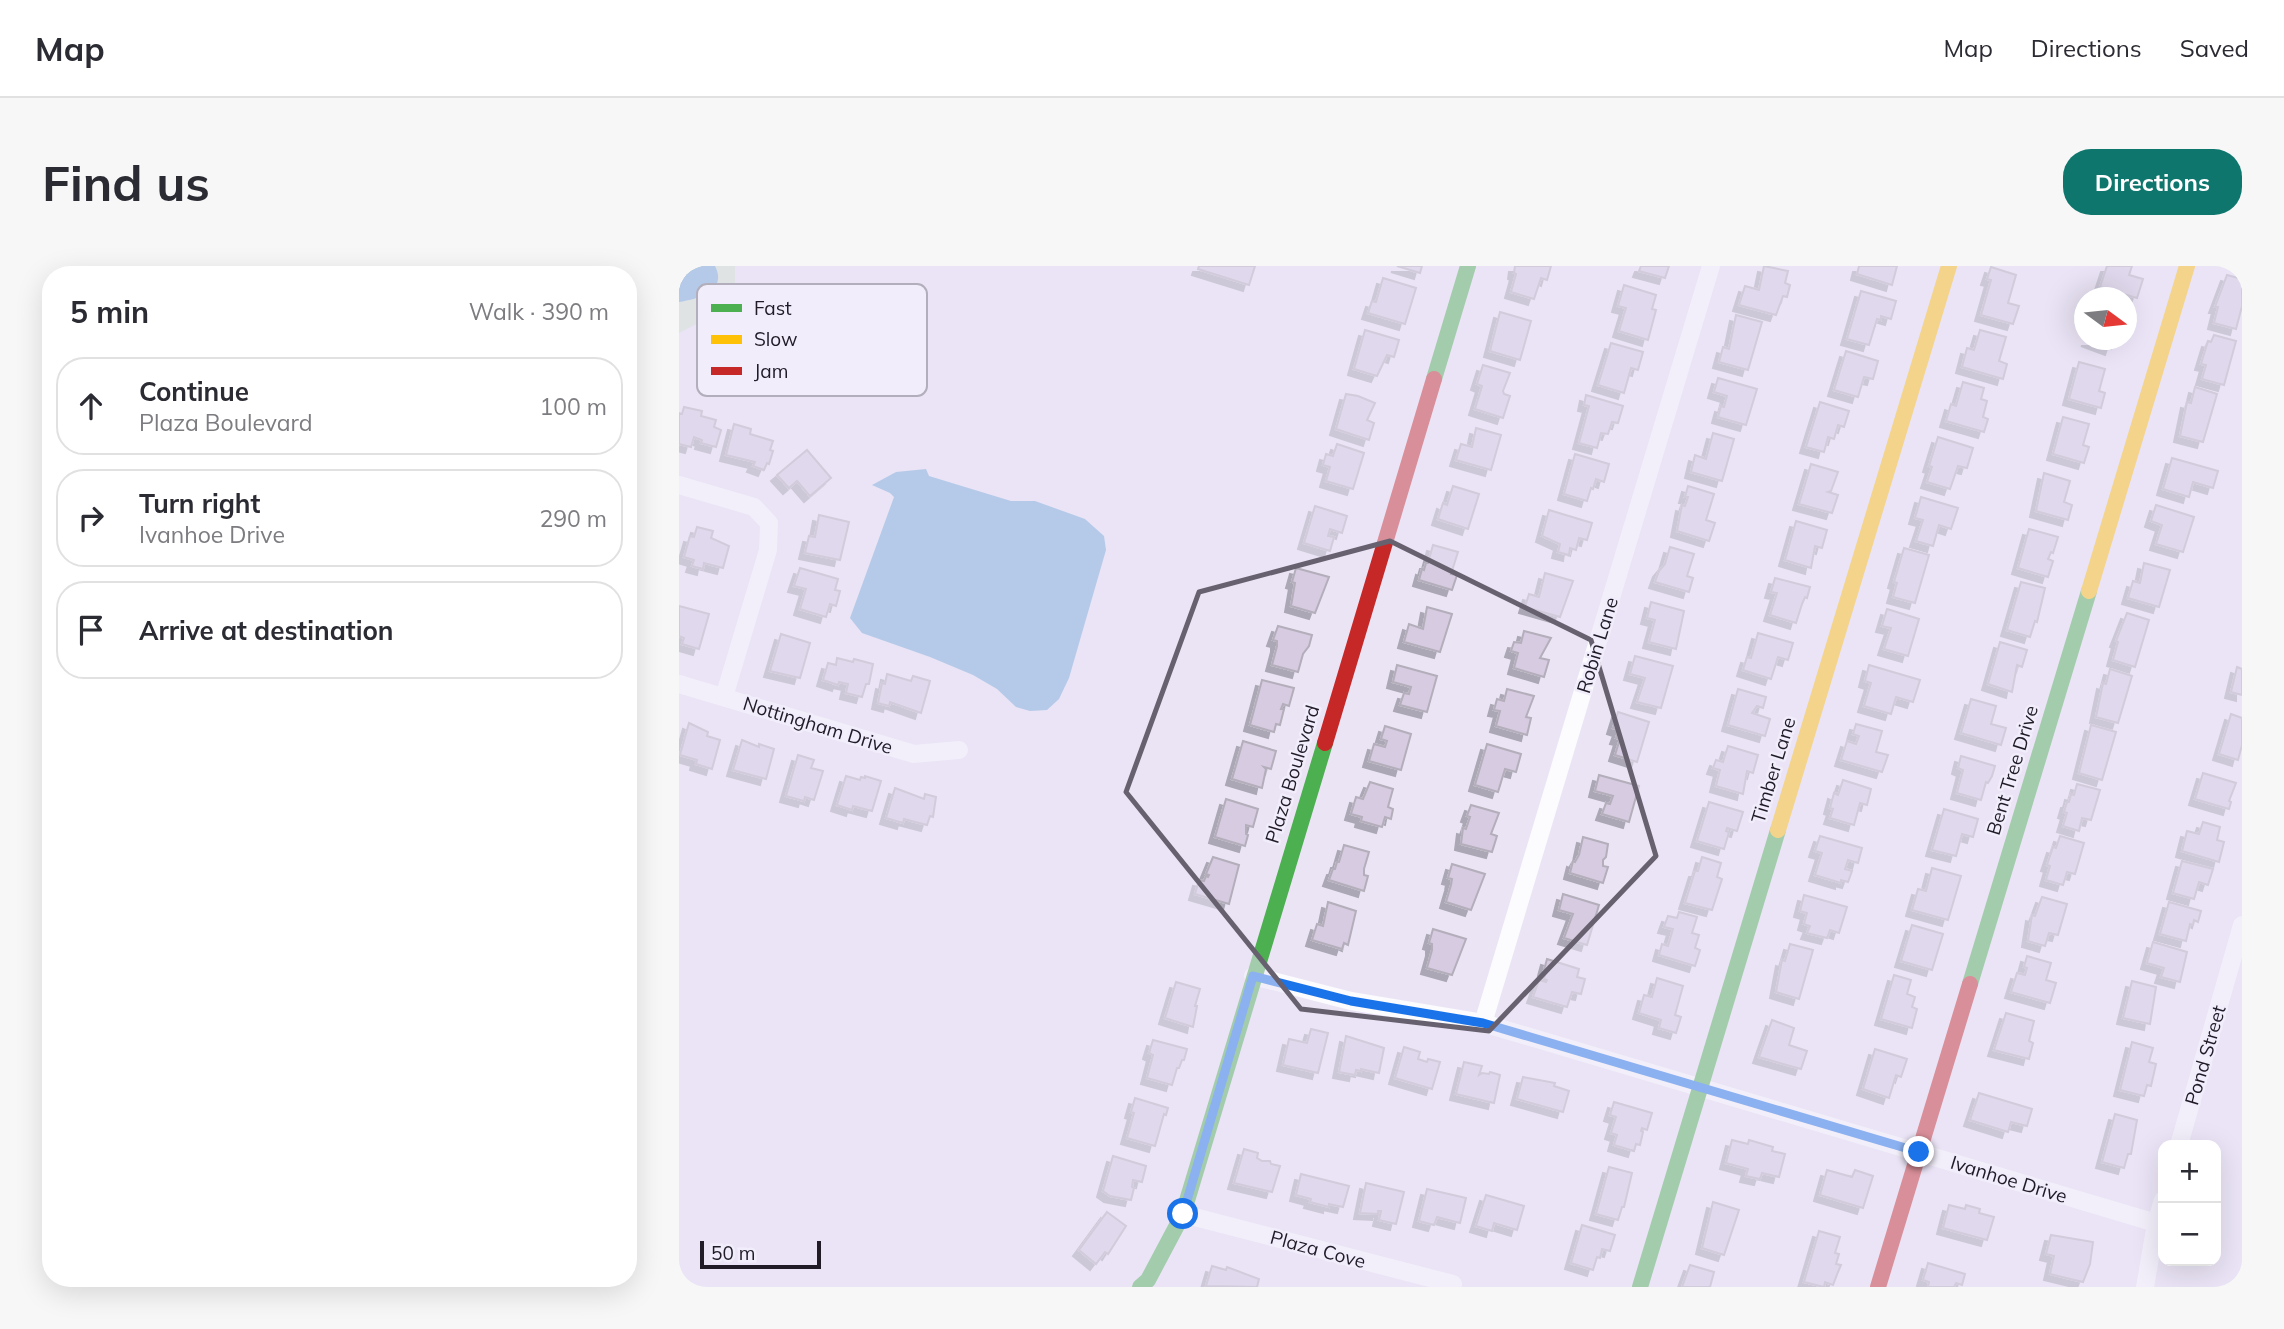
<!DOCTYPE html>
<meta charset="utf-8">
<style>
:root{--surface:#fff;--page:#f7f7f7;--text:#2b2b33;--muted:#7c7c81;--line:#e1e1e2;--accent:#0f766e}
body{margin:0;font-family:Mulish,sans-serif;background:var(--page);color:var(--text)}
.controls{position:absolute;right:21px;bottom:21px;display:grid;overflow:hidden;border-radius:14px;box-shadow:0 7px 28px #0002}
.controls button{width:63px;height:63px;display:grid;place-items:center;padding:0;border:0;border-bottom:2px solid var(--line);background:var(--surface);color:var(--text);font:35px sans-serif}
.compass{position:absolute;left:1395px;top:21px;width:63px;height:63px;border-radius:50%;background:var(--surface);box-shadow:0 7px 28px #0002;rotate:105deg}
.scale{position:absolute;left:21px;bottom:18px;width:121px;box-sizing:border-box;padding-left:7px;border:4px solid #201b27;border-top:0;font-size:19px;line-height:24px;white-space:nowrap;color:#201b27;-webkit-text-stroke:5px #f2edfb;paint-order:stroke}
.stop{position:absolute;width:21px;height:21px;margin:-16px;border:5px solid #1a73e8;border-radius:50%;background:#fff}
.stop.end{background:#1a73e8;border-color:#fff;box-shadow:0 2px 7px #0008}
.list{margin:0;padding:0;list-style:none}
h2{display:flex;justify-content:space-between;align-items:center;height:91px;margin:0;padding:0 28px;font-size:30px}
h2 small{font-size:23px;font-weight:400;color:var(--muted)}
.list li{display:grid;grid-template-columns:46px 1fr auto;gap:21px;align-items:center;box-sizing:border-box;height:98px;margin:0 14px 14px;padding:0 14px;border:2px solid var(--line);border-radius:28px}
.list b{display:block;font-size:26px;white-space:nowrap}
.list p{margin:0;font-size:23px;white-space:nowrap;color:var(--muted)}
.list em{font-size:23px;font-style:normal;color:var(--muted)}
.icon{flex:none;width:38px;height:38px;fill:none;stroke:currentColor;stroke-width:2;stroke-linecap:round;stroke-linejoin:round}
.map{position:relative;flex:none;width:1563px;height:1021px;overflow:hidden;border-radius:28px}
header{display:flex;align-items:center;gap:42px;box-sizing:border-box;height:98px;padding:0 35px;background:var(--surface);border-bottom:2px solid var(--line)}
header strong{font-size:33px}
nav{display:flex;gap:38px;margin-inline-start:auto;font-size:24px}
.intro{display:flex;align-items:center;justify-content:space-between;box-sizing:border-box;height:168px;padding:0 42px}
h1{margin:0;font-size:49px}
.button{padding:18px 32px;border-radius:28px;background:var(--accent);color:#fff;font-size:24px;font-weight:700}
main{display:flex;gap:42px;padding:0 42px}
aside{flex:1;background:var(--surface);border-radius:28px;box-shadow:0 7px 28px #0002}
.map>svg:first-child{display:block}
</style>
<header>
<strong>Map</strong>
<nav><a>Map</a><a>Directions</a><a>Saved</a></nav>
</header>
<div class="intro"><h1>Find us</h1><a class="button">Directions</a></div>
<main>
<aside>
<h2>5 min<small>Walk · 390 m</small></h2>
<ul class="list">
<li><svg class="icon" aria-label="ahead" viewBox="0 0 24 24"><path d="M12 20V5M6 11l6-6 6 6"/></svg><div><b>Continue</b><p>Plaza Boulevard</p></div><em>100 m</em></li>
<li><svg class="icon" aria-label="right" viewBox="0 0 24 24"><path d="M7 20v-9h11M14 6l5 5-5 5"/></svg><div><b>Turn right</b><p>Ivanhoe Drive</p></div><em>290 m</em></li>
<li><svg class="icon" aria-label="arrive" viewBox="0 0 24 24"><path d="M6 21V4h12l-3 4 3 4H6"/></svg><div><b>Arrive at destination</b></div></li>
</ul>
</aside>
<div class="map">
<svg width="1563" height="1021" viewBox="0 0 1563 1021">
<defs>
<filter id="shadow"><feDropShadow dx="-6" dy="6" stdDeviation="0" flood-color="#0004"/></filter>
</defs>
<rect width="100%" height="100%" fill="#eae4f5"/>
<path fill="#d4e2cf" d="M0 0H56V38L0 67Z"/>
<g fill="#77abd8">
<path d="M0 0H36C49 25 19 33 0 36Z"/>
<path d="M247 203 250 210 332 235H356L406 253 425 270 427 284 390 412 380 433 368 444 351 445 337 441 318 423 294 409 251 391 183 367 171 352 215 231 211 227 193 219 217 206Z"/>
</g>
<g fill="#d6cbe1" stroke="#b4aebb" stroke-width="2" filter="url(#shadow)">
<path d="M520 0H576L570 19 519 3Z"/>
<path d="M718 0H743L741 7Z"/>
<path d="M836 0H872L868 14 862 12 855 33 832 26 837 8 835 7Z"/>
<path d="M962 0H990L986 12 960 5Z"/>
<path d="M1085 0 1109 5 1106 17 1111 19 1108 31 1104 30 1097 49 1060 39 1066 20 1080 24Z"/>
<path d="M1180 0H1218L1213 19 1178 8Z"/>
<path d="M1428 0H1453L1450 9 1464 13 1458 32 1421 21Z"/>
<path d="M1312 1 1337 9 1329 37 1340 40 1334 58 1302 49 1312 14 1308 13Z"/>
<path d="M1548 9 1563 13V40L1557 63 1535 57 1539 41H1536Z"/>
<path d="M704 12 737 22 726 58 689 47 693 35 697 36Z"/>
<path d="M945 19 977 29 973 43 977 44 969 74 940 65 947 42 939 40Z"/>
<path d="M1182 25 1217 35 1212 53 1202 50V54L1198 53 1190 79 1168 73Z"/>
<path d="M821 46 852 55 841 94 811 85Z"/>
<path d="M1057 49 1083 56 1069 104 1040 96 1044 81 1050 83Z"/>
<path d="M686 64 720 74 715 91 708 89 698 110 675 103Z"/>
<path d="M1301 64 1327 71 1320 95 1328 98 1324 113 1283 101 1288 82 1295 84Z"/>
<path d="M1535 69 1557 75 1545 119 1523 113 1527 99 1522 98 1529 75 1532 76Z"/>
<path d="M1408 74H1435L1432 83Z"/>
<path d="M932 77 964 86 959 104 952 102 945 127 919 119Z"/>
<path d="M1167 85 1199 95 1194 113 1185 111 1179 131 1155 124Z"/>
<path d="M1400 96 1426 103 1420 125 1426 127 1422 142 1390 133Z"/>
<path d="M804 99 831 107 824 125 825 128 831 130 824 152 796 143 803 120 798 118Z"/>
<path d="M1039 112 1078 123 1067 159 1039 151 1042 140 1045 141 1048 130 1035 126Z"/>
<path d="M1284 116 1305 122 1302 133 1308 135 1304 151 1309 153 1305 166 1267 155 1272 138 1277 140Z"/>
<path d="M1516 121 1538 128 1524 176 1501 170 1508 136 1512 137Z"/>
<path d="M667 128 679 130 696 137 688 154 695 157 690 174 657 163Z"/>
<path d="M907 129 944 140 939 157 933 156 929 168 922 167 918 182 900 177 910 140 905 139Z"/>
<path d="M1141 136 1170 145 1165 161 1159 159 1155 173 1149 171 1145 186 1127 181Z"/>
<path d="M5 141 23 145 22 150 37 154 35 161 42 164 37 181 22 177 23 174 15 171 12 181 0 178V148H3Z"/>
<path d="M1384 151 1410 158 1404 179 1410 181 1405 197 1374 188Z"/>
<path d="M55 158 72 163 71 168 94 175 91 184 94 185 90 198 88 197 85 204 74 200 76 196 47 189Z"/>
<path d="M797 162 822 169 812 204 777 194 782 178 793 181Z"/>
<path d="M1034 167 1055 173 1043 215 1012 206 1016 189 1027 193Z"/>
<path d="M1259 171 1294 182 1288 202 1279 200 1271 223 1248 216 1253 201 1250 200Z"/>
<path d="M658 178 685 187 674 223 647 215 651 201 644 199 647 188 654 190Z"/>
<path d="M128 184 152 212 131 230 118 215 110 222 98 209Z"/>
<path d="M896 188 930 198 925 216 917 213 914 223 912 222 908 235 885 228Z"/>
<path d="M1493 192 1539 205 1534 222 1514 216 1510 231 1484 223Z"/>
<path d="M1132 198 1159 206 1152 225 1149 226 1159 229 1153 247 1120 238Z"/>
<path d="M1365 207 1391 215 1385 236 1393 239 1389 254 1357 245Z"/>
<path d="M774 220 800 228 789 263 759 253 764 237 768 239Z"/>
<path d="M1009 220 1035 228 1027 254 1036 257 1030 275 998 265 1003 239 1006 240 1009 231H1006Z"/>
<path d="M1242 231 1279 242 1272 263 1260 259 1254 280 1237 275 1244 254 1236 252Z"/>
<path d="M1477 239 1515 251 1504 286 1477 278 1483 259 1472 255Z"/>
<path d="M636 240 668 250 663 267 651 263 649 270 655 271 651 285 625 277Z"/>
<path d="M870 244 913 257 908 274 900 272 897 284 891 282 890 289 879 286 881 278 863 270Z"/>
<path d="M140 249 170 256 161 294 126 287 130 270 136 271Z"/>
<path d="M1117 255 1148 264 1143 282 1136 280 1132 302 1106 294Z"/>
<path d="M18 261 34 265 32 272 50 280 44 302 25 297 24 303 13 300 15 294 5 291 11 270 15 271Z"/>
<path d="M1350 263 1379 271 1374 287 1372 286 1369 293 1374 295 1369 311 1339 302Z"/>
<path d="M754 279 779 286 772 308 778 309 773 324 740 314 743 303 745 304 747 297H749Z"/>
<path d="M991 281 1015 288 1008 310 1014 312 1010 326 976 316 980 305 986 298Z"/>
<path d="M1225 282 1250 289 1236 337 1214 331 1218 317 1215 316Z"/>
<path d="M1465 297 1491 304 1480 341 1449 332 1454 315 1461 317Z"/>
<path d="M121 302 159 313 156 324 161 325 157 340 151 338 147 351 121 343 127 323 115 320Z"/>
<path d="M617 302 650 311 636 347 612 340 616 317 613 316Z"/>
<path d="M866 307 894 315 881 351 846 341 850 328 860 331Z"/>
<path d="M1096 312 1131 321 1128 332 1126 331 1123 338 1117 357 1091 349 1098 327 1092 326Z"/>
<path d="M1342 316 1366 322 1358 356 1356 355 1351 371 1328 364Z"/>
<path d="M972 336 1005 345 997 383 970 376 976 354 968 352Z"/>
<path d="M0 340 30 348 20 383 3 378 5 372 0 370Z"/>
<path d="M748 341 773 348 761 386 725 376 730 358 744 363Z"/>
<path d="M1208 343 1240 353 1229 390 1205 383 1212 362 1203 360Z"/>
<path d="M1448 347 1470 354 1456 401 1434 394 1439 376 1437 375Z"/>
<path d="M599 360 633 369 630 380 624 388 619 406 593 399 598 380V375L594 374Z"/>
<path d="M845 365 872 372 861 392 870 394 865 411 835 402 839 387 832 385 835 376 842 377Z"/>
<path d="M1079 367 1114 377 1109 394 1099 391 1092 413 1064 404 1068 391 1072 392Z"/>
<path d="M102 368 131 377 121 412 91 405Z"/>
<path d="M1321 376 1348 384 1343 401 1338 399 1333 426 1309 418Z"/>
<path d="M956 390 994 400 982 442 958 436 966 412 951 408Z"/>
<path d="M158 392 174 396 175 393 194 398 190 418H187L183 431 167 427 169 418 160 416 159 419 144 414 149 397 157 399Z"/>
<path d="M718 399 758 410 748 446 721 439 725 427 730 428 732 421 714 416Z"/>
<path d="M1190 399 1241 414 1234 436 1217 431 1212 448 1185 440 1192 417 1186 415Z"/>
<path d="M1558 401 1563 403V429L1552 426Z"/>
<path d="M1431 403 1453 410 1439 457 1417 451 1424 417 1427 418Z"/>
<path d="M208 408 232 415 234 410 251 415 242 447 211 436 210 440 199 437 203 417 206 418Z"/>
<path d="M583 414 615 422 610 440 604 438 602 443H605L601 459 597 458 595 466 571 459Z"/>
<path d="M828 423 855 430 847 451 852 452 848 469 817 460 821 445 815 444 818 433 825 435Z"/>
<path d="M1059 423 1087 431 1084 442 1078 440 1073 447 1091 453 1086 470 1049 459Z"/>
<path d="M1292 433 1317 440 1312 458 1327 462 1322 479 1282 467Z"/>
<path d="M939 446 970 456 958 496 936 489 941 473 937 472 940 464 934 462Z"/>
<path d="M1552 448 1563 452V479L1559 494 1540 488Z"/>
<path d="M10 457 29 466 28 470 41 474 33 503 17 498 18 494 1 489Z"/>
<path d="M1177 458 1203 465 1197 486 1209 489 1203 506 1162 494 1168 475 1177 478 1180 470 1174 468Z"/>
<path d="M1412 459 1437 466 1423 514 1400 507Z"/>
<path d="M706 460 732 468 722 504 690 495 695 478 706 481 708 475 702 473Z"/>
<path d="M63 474 80 481V478L95 483 87 513 54 504Z"/>
<path d="M564 475 597 485 592 503 585 501 587 503 583 522 553 513Z"/>
<path d="M808 478 842 488 837 506 826 503 819 526 796 519Z"/>
<path d="M1049 480 1079 489 1074 507 1068 505 1064 528 1037 520 1041 504 1034 502 1037 494 1044 496Z"/>
<path d="M119 489 135 494 132 502 144 505 135 534 126 531 125 535 107 530Z"/>
<path d="M1282 490 1316 500 1313 510 1309 517 1307 516 1302 534 1278 527 1284 504 1279 502Z"/>
<path d="M1524 507 1557 517 1550 535 1552 536 1550 543 1516 533Z"/>
<path d="M920 509 960 520 950 556 923 548 927 537 931 538 934 530 916 525Z"/>
<path d="M167 510 181 514 182 511 186 512V510L202 515 193 545 174 540 173 544 158 539Z"/>
<path d="M1164 514 1192 523 1188 539 1181 537 1175 559 1151 552 1154 543 1151 542 1155 527 1159 529Z"/>
<path d="M691 516 714 523 709 541 714 543 712 553 706 551 703 561 682 555 683 551 672 548 677 531 684 533Z"/>
<path d="M1398 518 1421 524 1412 554 1403 552 1400 565 1384 560 1388 547 1385 546 1388 536H1390L1392 528 1395 529Z"/>
<path d="M216 522 245 533 246 528 257 531 254 551 251 550 248 559 225 553 224 557 207 552Z"/>
<path d="M547 533 579 543 574 561 567 559V568L569 569 566 580 536 571Z"/>
<path d="M1030 536 1064 546 1058 565 1048 562 1047 565 1050 566 1045 583 1018 575Z"/>
<path d="M792 539 820 547 812 568 818 570 813 586 782 578 784 562 787 563 791 551 788 550Z"/>
<path d="M1265 543 1299 553 1294 571 1283 568 1277 590 1253 584Z"/>
<path d="M1524 556 1541 561 1538 574 1545 576 1540 596 1503 585 1508 565 1520 568Z"/>
<path d="M1141 570 1183 582 1179 597 1169 594 1166 603 1173 605 1169 616 1162 614V617L1136 609 1143 587 1136 585Z"/>
<path d="M1381 570 1405 577 1396 608 1388 606 1384 619 1367 614 1371 600 1368 599 1374 581 1377 582Z"/>
<path d="M904 571 929 578 927 591 924 594V600L929 601 924 617 891 607 894 595 896 596 900 589Z"/>
<path d="M665 579 690 586 685 603V609L689 610 685 625 650 614 654 603H656L658 596H660Z"/>
<path d="M534 591 560 599 550 638 516 628 520 614 525 615 527 610 529 611 530 609 527 608Z"/>
<path d="M1023 591 1042 597 1038 611 1043 613 1033 644 1006 637 1016 605H1019Z"/>
<path d="M1503 595 1534 603 1529 619 1520 616 1515 633 1494 627Z"/>
<path d="M773 598 806 608 792 644 767 636 772 619 773 613 769 612Z"/>
<path d="M1253 602 1282 610 1269 654 1233 644 1239 623 1247 625Z"/>
<path d="M884 628 920 639 908 679 885 672 894 648 880 644Z"/>
<path d="M1125 629 1168 641 1160 667 1151 664 1148 672 1128 667 1131 660 1125 658 1128 647 1121 645Z"/>
<path d="M1363 631 1388 638 1379 669 1370 667 1366 680 1349 675 1353 649 1356 650Z"/>
<path d="M649 636 677 645 669 679 665 677 663 683 633 674 638 658 644 660Z"/>
<path d="M1490 636 1522 645 1519 656 1515 654 1514 659 1511 658 1507 675 1481 668Z"/>
<path d="M1000 646 1018 651 1013 667 1020 669 1016 682 1021 684 1016 700 980 689 983 678 989 680 994 663 985 661 989 650 998 652Z"/>
<path d="M1233 659 1264 668 1253 704 1222 695Z"/>
<path d="M754 663 787 673 773 709 748 702 753 684V678L750 677Z"/>
<path d="M1474 676 1508 686 1501 716 1482 711 1485 702 1468 697Z"/>
<path d="M1111 678 1134 684 1120 733 1097 726 1103 694 1106 695Z"/>
<path d="M1348 690 1372 697 1367 714 1377 717 1371 737 1332 726 1338 707 1346 709 1348 702 1345 701Z"/>
<path d="M868 693 900 703 898 711 906 713 902 728 893 726 888 741 854 731 860 714 867 716 868 714 865 713 867 705 865 704Z"/>
<path d="M1215 709 1232 714 1228 728 1236 731 1233 741 1238 743 1233 762 1202 753Z"/>
<path d="M978 712 1004 720 996 749 1002 751 997 767 980 762 982 754 960 747 965 729 973 731Z"/>
<path d="M1453 715 1477 721 1471 758 1444 752Z"/>
<path d="M497 716 521 723 516 740H518L514 761 486 752Z"/>
<path d="M1327 747 1355 755 1350 775 1354 777 1350 793 1315 784Z"/>
<path d="M1093 754 1115 762 1110 779 1128 785 1122 803 1080 791Z"/>
<path d="M632 763 649 767 639 807 604 799 610 773 628 777Z"/>
<path d="M667 770 705 782 700 807 682 803V805L677 804 676 809 660 806Z"/>
<path d="M474 774 508 783 505 794H503L500 802H498L493 819 468 812 474 789 470 787Z"/>
<path d="M1453 776 1474 782 1470 796 1477 798 1472 820 1468 819 1465 830 1441 824Z"/>
<path d="M725 781 741 786 739 793 748 796 749 793 761 796 753 823 716 812Z"/>
<path d="M1196 783 1228 793 1222 811 1217 809 1210 832 1184 823Z"/>
<path d="M785 796 803 800 800 809 803 807 810 808 811 806 821 809 815 837 777 828Z"/>
<path d="M844 811 876 817 875 820 890 825 884 846 838 833Z"/>
<path d="M1300 827 1353 843 1348 860 1332 856 1329 866 1291 854Z"/>
<path d="M456 832 489 842 487 849 485 848 476 880 448 872 455 847 452 846Z"/>
<path d="M935 836 973 847 968 864 963 862 962 865 964 866 961 879 957 878 955 885 935 879 938 869 932 867 937 851 931 849Z"/>
<path d="M1436 848 1458 854 1452 888H1449L1445 902 1423 896Z"/>
<path d="M1053 874 1069 878 1070 874 1094 881 1093 885 1106 888 1100 911 1083 907 1081 913 1067 910 1069 903 1047 897Z"/>
<path d="M565 883 579 887 578 892 583 895H591L592 898 601 900 593 926 555 917Z"/>
<path d="M434 890 467 900 463 916 454 914 453 921 455 922 452 934 431 930 424 925Z"/>
<path d="M930 901 953 907 945 941H943L939 954 917 948Z"/>
<path d="M1148 904 1173 911 1176 904 1194 910 1184 942 1141 929Z"/>
<path d="M622 908 670 920 664 941 650 938V941L631 936 632 933 617 929Z"/>
<path d="M687 917 725 926 717 958 700 954 702 945H699V948L681 947Z"/>
<path d="M748 923 787 932 781 957 758 951 755 959 740 955Z"/>
<path d="M807 929 845 940 838 964 815 957 813 965 797 960Z"/>
<path d="M1034 936 1060 944 1045 989 1023 982Z"/>
<path d="M1270 939 1286 943 1287 939 1301 943 1300 947 1315 951 1308 974 1264 962Z"/>
<path d="M428 946 447 960 429 988 426 986 417 998 400 984Z"/>
<path d="M903 959 936 969 931 985 923 983 921 992 918 991 914 1004 892 997Z"/>
<path d="M1140 965 1161 971 1156 987 1160 988 1157 998 1162 999 1159 1006 1154 1019 1146 1016 1145 1021 1125 1016Z"/>
<path d="M1372 969 1414 976 1411 998 1404 1016 1371 1008 1375 990 1367 988Z"/>
<path d="M1249 997 1286 1008 1283 1019 1277 1017 1275 1021H1249L1250 1016 1244 1014Z"/>
<path d="M1011 999 1035 1006 1031 1021H1003Z"/>
<path d="M533 1000 547 1004 548 1001 580 1013 578 1021 527 1020Z"/>
</g>
<g fill="none" stroke-linecap="round" stroke-linejoin="round">
<g stroke="#fcfbfe" stroke-width="18">
<path d="M0 219 75 241 90 257 89 284 45 431"/>
<path d="M0 418 235 488 280 484"/>
<path d="M574 710 672 735 804 757 1477 957"/>
<path d="M804 757 1032 0"/>
<path d="M1500 879 1563 659"/>
<path d="M504 948 774 1018"/>
<path d="M1466 1021 1477 957 1484 934"/>
</g>
<g stroke="#4caf50" stroke-width="16">
<path d="M755 113 789 0"/>
<path d="M1291 718 1410 325"/>
<path d="M461 1021 469 1014 504 948 646 477"/>
<path d="M961 1021 1099 564"/>
</g>
<g stroke="#ffc107" stroke-width="16">
<path d="M1410 325 1508 0"/>
<path d="M1099 564 1270 0"/>
</g>
<g stroke="#c62828" stroke-width="16">
<path d="M646 477 755 113"/>
<path d="M1199 1021 1291 718"/>
</g>
</g>
<g fill="none" stroke-linecap="round" stroke-linejoin="round">
<path stroke="#1a73e8" stroke-width="9" d="M504 948 574 710 672 735 804 757 1240 886"/>
</g>
<path d="M0 0H1563V1021H0ZM711 275 912 374 977 590 810 765 622 743 447 526 520 326Z" fill="#eae4f5" fill-opacity=".55" fill-rule="evenodd"/>
<path fill="none" stroke="#67616f" stroke-width="5" stroke-linejoin="round" d="M711 275 912 374 977 590 810 765 622 743 447 526 520 326Z"/>
<g text-anchor="middle" dominant-baseline="central" stroke-width="5" stroke-linejoin="round" paint-order="stroke">
<g font-size="19" fill="#201b27" stroke="#f2edfb">
<text transform="translate(918 379) rotate(-73)">Robin Lane</text>
<text transform="translate(139 459) rotate(17)">Nottingham Drive</text>
<text transform="translate(1094 504) rotate(-73)">Timber Lane</text>
<text transform="translate(1333 504) rotate(-73)">Bent Tree Drive</text>
<text transform="translate(613 508) rotate(-73)">Plaza Boulevard</text>
<text transform="translate(1526 789) rotate(-74)">Pond Street</text>
<text transform="translate(1330 913) rotate(17)">Ivanhoe Drive</text>
<text transform="translate(639 983) rotate(15)">Plaza Cove</text>
</g>
</g>
<rect x="18" y="18" width="230" height="112" rx="10" fill="#f2edfb" stroke="#b3aebb" stroke-width="2"/>
<rect x="32" y="38" width="31" height="8" fill="#4caf50"/>
<rect x="32" y="69" width="31" height="9" fill="#ffc107"/>
<rect x="32" y="101" width="31" height="8" fill="#c62828"/>
<g font-size="19" fill="#201b27">
<text x="75" y="49">Fast</text>
<text x="75" y="80">Slow</text>
<text x="75" y="112">Jam</text>
</g>
</svg>
<div class="controls">
<button>+</button>
<button>−</button>
</div>
<svg class="compass" viewBox="-18 -18 36 36"><path d="M0-13l5 13h-10z" fill="#e53935"/><path d="M0 13l5-13h-10z" fill="#7c7c81"/></svg>
<div class="scale">50 m</div>
<div class="stop" style="left:504px;top:948px"></div>
<div class="stop end" style="left:1240px;top:886px"></div>
</div>
</main>
